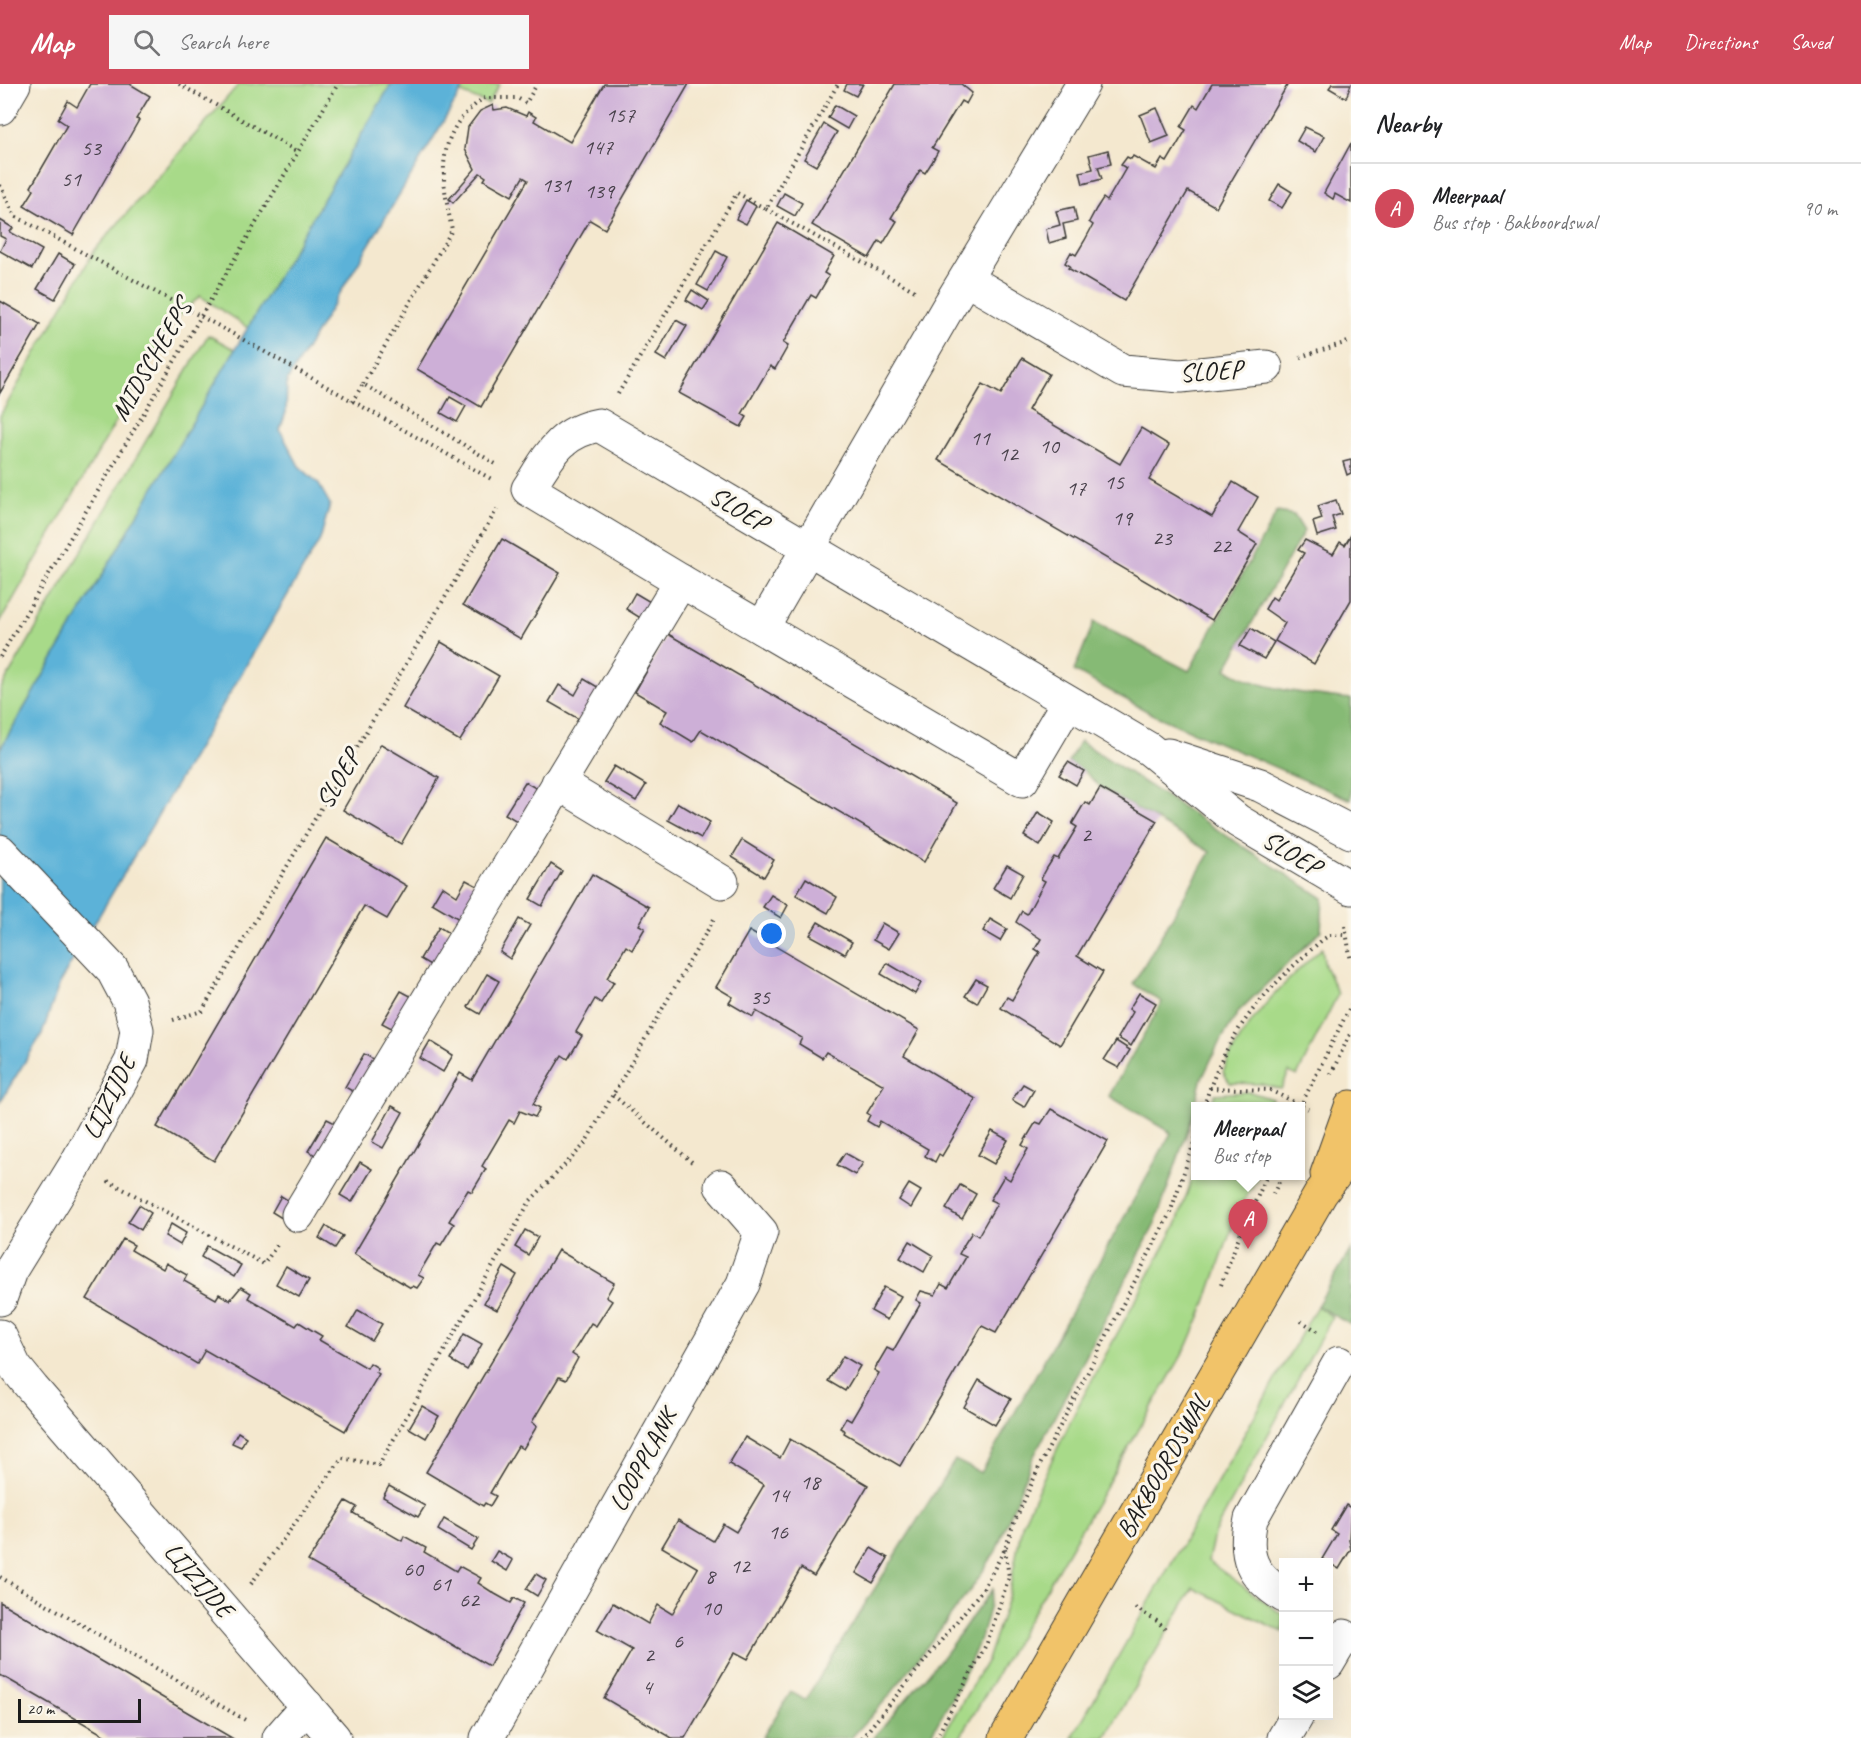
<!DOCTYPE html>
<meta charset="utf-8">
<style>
:root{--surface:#fff;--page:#f6f6f6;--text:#202124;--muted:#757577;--line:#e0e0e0;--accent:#d1495b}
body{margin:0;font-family:Caveat,sans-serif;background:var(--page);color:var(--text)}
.controls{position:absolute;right:18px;bottom:18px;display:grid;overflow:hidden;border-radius:0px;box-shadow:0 6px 24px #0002}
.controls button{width:54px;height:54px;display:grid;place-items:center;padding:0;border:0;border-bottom:2px solid var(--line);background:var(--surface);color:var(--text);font:30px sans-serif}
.scale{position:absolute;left:18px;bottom:15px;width:123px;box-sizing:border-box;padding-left:6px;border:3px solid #1c1c1c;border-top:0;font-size:16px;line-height:21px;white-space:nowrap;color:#1c1c1c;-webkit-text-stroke:4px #fbf7ec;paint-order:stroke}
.you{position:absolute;left:772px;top:850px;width:21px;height:21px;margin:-15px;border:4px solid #fff;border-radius:50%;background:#1a73e8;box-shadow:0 0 0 9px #1a73e833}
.badge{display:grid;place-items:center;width:39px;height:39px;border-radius:50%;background:var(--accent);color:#fff;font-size:20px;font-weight:700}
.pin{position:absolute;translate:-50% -50px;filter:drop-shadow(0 2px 3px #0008)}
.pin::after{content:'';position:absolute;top:32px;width:21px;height:18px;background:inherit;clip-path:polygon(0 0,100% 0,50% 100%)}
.popup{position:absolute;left:1191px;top:1018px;width:114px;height:78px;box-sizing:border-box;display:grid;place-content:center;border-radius:0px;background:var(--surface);filter:drop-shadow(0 2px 4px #0005);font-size:20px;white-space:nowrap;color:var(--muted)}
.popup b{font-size:22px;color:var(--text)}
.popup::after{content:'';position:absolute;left:50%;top:100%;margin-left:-12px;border:12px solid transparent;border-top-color:var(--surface)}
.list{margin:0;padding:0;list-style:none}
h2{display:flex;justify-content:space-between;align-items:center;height:78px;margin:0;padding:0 24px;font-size:26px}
h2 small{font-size:20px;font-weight:400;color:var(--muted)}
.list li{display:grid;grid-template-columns:39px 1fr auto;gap:18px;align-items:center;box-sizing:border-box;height:90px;padding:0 24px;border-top:2px solid var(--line)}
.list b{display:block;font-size:22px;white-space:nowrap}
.list p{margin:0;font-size:20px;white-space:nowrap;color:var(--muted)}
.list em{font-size:20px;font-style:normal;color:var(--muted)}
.icon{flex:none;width:33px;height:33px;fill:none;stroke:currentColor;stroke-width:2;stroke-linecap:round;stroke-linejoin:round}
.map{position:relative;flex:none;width:1351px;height:1654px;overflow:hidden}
header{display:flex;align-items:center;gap:36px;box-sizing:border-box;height:84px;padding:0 30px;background:var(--accent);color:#fff}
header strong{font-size:28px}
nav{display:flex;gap:33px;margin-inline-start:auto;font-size:21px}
.search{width:420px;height:54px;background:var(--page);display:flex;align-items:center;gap:15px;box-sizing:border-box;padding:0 21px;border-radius:0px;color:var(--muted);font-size:22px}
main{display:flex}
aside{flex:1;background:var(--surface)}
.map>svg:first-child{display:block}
</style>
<header>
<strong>Map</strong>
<div class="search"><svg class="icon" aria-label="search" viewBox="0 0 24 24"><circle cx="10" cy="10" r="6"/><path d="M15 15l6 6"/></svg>Search here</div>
<nav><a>Map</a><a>Directions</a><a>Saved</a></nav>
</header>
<main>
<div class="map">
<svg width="1351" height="1654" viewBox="0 0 1351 1654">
<rect width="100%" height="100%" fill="#fbf7ec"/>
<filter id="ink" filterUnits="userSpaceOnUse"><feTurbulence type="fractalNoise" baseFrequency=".0167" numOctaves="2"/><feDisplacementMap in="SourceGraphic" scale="12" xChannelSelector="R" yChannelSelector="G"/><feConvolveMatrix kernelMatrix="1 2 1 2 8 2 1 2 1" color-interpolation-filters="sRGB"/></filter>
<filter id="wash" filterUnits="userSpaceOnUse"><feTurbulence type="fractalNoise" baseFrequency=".008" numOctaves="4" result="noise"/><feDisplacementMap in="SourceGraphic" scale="24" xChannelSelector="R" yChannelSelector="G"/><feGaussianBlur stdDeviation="1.35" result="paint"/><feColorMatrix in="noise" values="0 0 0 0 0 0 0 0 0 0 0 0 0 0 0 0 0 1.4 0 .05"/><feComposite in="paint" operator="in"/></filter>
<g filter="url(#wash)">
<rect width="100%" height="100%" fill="#f4e8cf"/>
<g fill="#a8da89" stroke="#627b52" stroke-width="1.5">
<path d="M239 0H395L248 244 200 212 174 237 0 538V332L94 167Z"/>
<path d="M440 0H500L488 20Z"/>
<path d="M208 251 236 266 0 665V606Z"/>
<path d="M1322 864 1325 882 1338 910 1297 992 1289 988 1281 1005 1261 1000 1230 999 1223 988C1244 936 1282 901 1322 864Z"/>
<path d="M1250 1008 1272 1015 1268 1022H1211L1215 1010Z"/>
<path d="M1195 1086 1196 1092H1258L1237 1129 1205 1221 1188 1261 960 1654H941L987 1576 1008 1514 1022 1441 1047 1386 1078 1322 1177 1139Z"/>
<path d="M1317 1222 1332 1233 1214 1450 1208 1477 1283 1531V1548L1193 1504 1105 1654H1072Z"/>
</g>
<g fill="#86ba75" stroke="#516b48" stroke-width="1.5">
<path d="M1277 428 1294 431 1304 447 1226 585C1265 607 1307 610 1351 615V716L1154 631 1074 587 1094 538 1189 587Z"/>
<path d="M1080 657 1323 814 1321 847 1239 927 1218 961 1201 997 1191 1037 1155 1140 1032 1376 996 1467 974 1501 890 1611 851 1654H762L791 1608 805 1616 955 1376 981 1389 1171 1049 1109 1012 1162 918 1133 900 1210 768 1101 704 1084 687 1068 678Z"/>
<path d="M1351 1165V1241L1317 1222Z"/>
<path d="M993 1504C985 1559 958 1605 930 1652L928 1654H873L944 1571Z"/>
</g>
<path fill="#5bb2d8" stroke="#3c677a" stroke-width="1.5" d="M391 0H466L287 297 286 328 280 346 299 382 318 399 330 420 320 456 60 898 42 950 0 1018V665Z"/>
<g id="blocks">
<g fill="#cdafd7">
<path d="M90 0H130L150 12 136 35 139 36 73 151 24 122 34 106 31 103 67 41 58 35 68 17 77 23Z"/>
<path d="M604 0H689L605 145 590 136 481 323 417 285 528 96 523 93 512 112 484 96 486 93 480 89 453 119 449 115 475 85 465 65 468 43 480 27 493 21 494 26 507 24 526 32 528 28 536 33 534 37 570 58Z"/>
<path d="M847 0H863L856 12 844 6Z"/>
<path d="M895 0H961L972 9 966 20 961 17 932 64 938 67 932 78 925 89 920 86 891 134 897 137 883 160 879 157 869 174 812 141Z"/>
<path d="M1212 0H1288L1216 123 1188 107 1124 217 1068 184 1070 182 1065 179 1071 168 1076 171 1085 156 1093 141 1089 138 1096 125 1103 114 1107 117 1126 84 1121 81 1127 73 1131 75 1133 72 1156 85 1162 75 1167 78 1186 46 1181 43 1194 21 1198 24Z"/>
<path d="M1332 0H1351L1346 14 1329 4Z"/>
<path d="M835 21 854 32 847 45 828 34Z"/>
<path d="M1157 24 1169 52 1151 59 1140 31Z"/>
<path d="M824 40 837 48 816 82 804 75Z"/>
<path d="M1305 43 1324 52 1316 68 1297 57Z"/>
<path d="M1351 59V119L1335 110 1333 115 1324 109Z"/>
<path d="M1108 66 1111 80 1098 83 1102 95 1083 100 1080 88 1093 85 1089 71Z"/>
<path d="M1279 100 1292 108 1282 124 1269 117Z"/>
<path d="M784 109 802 119 795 132 777 122Z"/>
<path d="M746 116 756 122 746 140 736 135Z"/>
<path d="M1074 123 1077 137 1063 140 1066 154 1049 159 1046 145 1060 141 1056 127Z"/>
<path d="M0 136 13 144 10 148 42 166 32 185 0 167 6 155 0 152Z"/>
<path d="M778 139 834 172 824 189 829 192 816 214 811 211 783 259 788 262 775 285 770 282 742 330 747 333 741 343 679 309Z"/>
<path d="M716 167 727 173 708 207 697 201Z"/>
<path d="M58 170 75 180 55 215 37 205Z"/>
<path d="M692 206 709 217 703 226 686 216Z"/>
<path d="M0 217 40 240 0 309Z"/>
<path d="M676 236 687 242 666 277 656 271Z"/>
<path d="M1022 274 1049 290 1028 326 1120 380 1141 344 1169 361 1149 396 1212 433 1233 398 1258 413 1238 448 1257 460 1212 536 938 376 983 300 1001 310Z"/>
<path d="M450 313 466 322 457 338 441 329Z"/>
<path d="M1351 376V389L1347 391 1343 378Z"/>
<path d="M1336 416 1341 430 1332 433 1336 446 1317 452 1313 438 1322 435 1318 422Z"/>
<path d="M1351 451V516L1314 580 1275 557 1285 539 1265 525 1272 513 1276 516 1304 469 1298 466 1305 456 1333 470 1340 458 1345 461Z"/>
<path d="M502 455 560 489 521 555 463 521Z"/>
<path d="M635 509 652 519 642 535 626 525Z"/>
<path d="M1251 544 1274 558 1264 575 1240 562Z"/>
<path d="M668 550 957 719 924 778 701 646 693 658 660 638 667 627 635 608Z"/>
<path d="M441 558 499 592 460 657 403 624Z"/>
<path d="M584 595 601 605 582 637 549 618 559 601 575 611Z"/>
<path d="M381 660 439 694 401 760 343 726Z"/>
<path d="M1068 678 1084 687 1076 701 1059 691Z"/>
<path d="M614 682 646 701 636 717 604 698Z"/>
<path d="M525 698 541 707 522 740 505 730Z"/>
<path d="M1100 704 1157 737 1077 872 1103 888 1060 961 1001 924 1007 913 1012 916 1040 868 1035 865 1041 855 1016 838 1022 827 1027 830 1045 797 1041 795 1047 784 1054 773 1058 775 1077 743 1072 740 1085 718 1090 721Z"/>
<path d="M678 719 710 738 701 754 668 736Z"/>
<path d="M1038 728 1054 738 1040 762 1024 752Z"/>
<path d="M326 754 407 802 387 835 364 822 214 1077 157 1043Z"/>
<path d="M742 756 774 776 764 793 732 773Z"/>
<path d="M551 780 562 787 542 822 530 815Z"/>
<path d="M1007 781 1023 790 1010 814 993 804Z"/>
<path d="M592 790 649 823 639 841 645 844 632 866 626 862 607 894 614 898 601 919 595 915 576 948 582 952 568 975 562 971 533 1020 540 1024 535 1033 520 1027 514 1039 509 1036 482 1082 486 1085 472 1108 468 1106 449 1137 454 1140 441 1161 437 1159 418 1191 424 1194 417 1204 413 1202 411 1204 354 1170 460 989 472 996Z"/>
<path d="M806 794 837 813 828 829 796 811Z"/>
<path d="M466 796 483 805 464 838 432 819 442 802 457 812Z"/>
<path d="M771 811 788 821 781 834 763 823Z"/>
<path d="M519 835 530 841 510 875 500 868Z"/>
<path d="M990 835 1007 845 1000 857 983 847Z"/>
<path d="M818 838 852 858 845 870 810 851Z"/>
<path d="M882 839 899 849 889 865 873 856Z"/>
<path d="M439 843 455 853 437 885 420 875Z"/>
<path d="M749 847 919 946 904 972 976 1015 942 1072 939 1070 935 1078 925 1072 928 1065 880 1037 877 1043 867 1037 870 1031 867 1029 884 1001 826 968 822 974 809 966 799 960 802 954 756 927 753 933 729 919 733 913 716 903Z"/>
<path d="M887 879 921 899 915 910 881 890Z"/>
<path d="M487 890 499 897 480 930 468 923Z"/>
<path d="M976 895 987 901 977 919 965 912Z"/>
<path d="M401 907 418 916 399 948 382 939Z"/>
<path d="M1139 909 1156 919 1131 962 1118 954 1133 928 1129 925Z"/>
<path d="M430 957 453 971 443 988 420 974Z"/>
<path d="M1116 957 1130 966 1119 984 1104 976Z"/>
<path d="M364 970 380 979 361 1012 345 1003Z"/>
<path d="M1023 1000 1034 1006 1024 1023 1012 1016Z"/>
<path d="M392 1022 403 1028 383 1064 372 1058Z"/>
<path d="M1051 1025 1108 1057 996 1249 982 1242 900 1382 844 1349 845 1347 840 1344 846 1334 851 1337 879 1289 874 1286 887 1264 893 1267 921 1219 916 1216 921 1207 935 1211 941 1200 948 1204 966 1173 959 1170 965 1159 972 1148 978 1152 997 1119 990 1116 1004 1092 1010 1096 1028 1065 1022 1061 1036 1038 1041 1040Z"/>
<path d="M327 1035 343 1043 324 1076 308 1067Z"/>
<path d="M992 1047 1008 1056 994 1080 978 1071Z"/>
<path d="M845 1069 863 1079 855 1091 837 1081Z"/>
<path d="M360 1078 372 1085 352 1118 340 1111Z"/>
<path d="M909 1100 921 1107 911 1124 899 1116Z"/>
<path d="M960 1101 976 1110 962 1135 946 1125Z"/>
<path d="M281 1112 297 1122 288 1138 272 1128Z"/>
<path d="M139 1121 151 1129 141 1146 128 1138Z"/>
<path d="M171 1140 186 1149 180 1161 165 1152Z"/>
<path d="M326 1142 343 1152 335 1164 319 1154Z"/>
<path d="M525 1146 538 1153 528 1171 515 1163Z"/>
<path d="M123 1155 134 1161 131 1166 163 1185 166 1179 178 1186 187 1191 184 1197 216 1215 219 1210 230 1216 241 1203 251 1209 248 1214 296 1242 299 1238 310 1245 322 1252 319 1256 367 1284 370 1279 378 1284 376 1288 379 1290 345 1347 205 1266 197 1280 87 1215Z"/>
<path d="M910 1157 933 1171 924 1188 900 1174Z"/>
<path d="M207 1162 241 1181 234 1193 201 1173Z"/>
<path d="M558 1166 614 1199 606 1213 612 1217 596 1242 591 1239 572 1270 578 1274 566 1296 559 1293 532 1338 537 1342 523 1365 518 1362 490 1409 496 1412 490 1422 485 1419 483 1422 426 1388Z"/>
<path d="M286 1182 309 1196 299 1213 276 1200Z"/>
<path d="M504 1183 517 1191 497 1226 484 1219Z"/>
<path d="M884 1203 901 1212 887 1236 871 1227Z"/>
<path d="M358 1226 382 1240 372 1257 348 1243Z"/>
<path d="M464 1250 482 1260 467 1286 450 1276Z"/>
<path d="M843 1272 860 1282 845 1307 828 1297Z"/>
<path d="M979 1296 1011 1315 995 1341 964 1323Z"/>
<path d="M422 1322 439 1332 426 1354 409 1344Z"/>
<path d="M238 1348 246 1353 241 1363 232 1359Z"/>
<path d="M745 1353 780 1374 790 1355 868 1401 814 1492 801 1484 748 1575 735 1568 685 1654H672L604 1614 632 1566 597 1546 613 1519 648 1540 658 1521 672 1530 698 1484 662 1463 678 1436 713 1457 723 1440 736 1448 764 1401 729 1380Z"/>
<path d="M389 1402 425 1422 418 1433 383 1413Z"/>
<path d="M346 1417 357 1423 353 1429 402 1457 404 1452 426 1464 424 1468 456 1487 459 1482 481 1494 478 1499 495 1510 511 1519 514 1514 524 1519 489 1582 308 1477Z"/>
<path d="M1346 1421 1351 1424 1349 1456 1351 1465 1339 1485 1322 1475 1337 1450 1331 1446Z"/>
<path d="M444 1435 478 1455 471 1466 438 1446Z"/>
<path d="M871 1464 888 1474 873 1499 856 1489Z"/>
<path d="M497 1467 513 1476 507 1487 491 1477Z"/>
<path d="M536 1490 546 1496 537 1512 526 1505Z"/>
<path d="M0 1518 170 1618 232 1654H109L11 1597 0 1591Z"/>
</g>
</g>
</g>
<g filter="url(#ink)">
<use href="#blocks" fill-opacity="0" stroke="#3c3b37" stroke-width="1.5"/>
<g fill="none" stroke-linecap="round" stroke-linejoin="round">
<defs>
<g id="minor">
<path d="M0 24 14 0"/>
<path d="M966 195 1123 287 1181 292 1266 283"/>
<path d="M762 544 947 225 1083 0"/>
<path d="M1068 618 1022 696 681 497 528 405C549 373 559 348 599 341L1149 665 1238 737 1351 804"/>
<path d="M1168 671 1260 701 1351 748"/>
<path d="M558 699 722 798"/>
<path d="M0 767 112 885 129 917 137 946 132 976 76 1080 10 1187 0 1215"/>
<path d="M298 1131 681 497"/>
<path d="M0 1252 15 1283 33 1305 334 1654"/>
<path d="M1284 1512C1251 1491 1243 1473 1251 1435L1339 1279"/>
<path d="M1328 1579 1344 1552"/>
<path d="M279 1654 307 1622"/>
<path d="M487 1654 743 1200 761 1148 721 1102"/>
<path d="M1284 1654 1297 1632"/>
</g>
<g id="major">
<path d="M1327 1090 1351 1023"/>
<path d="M1006 1654 1321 1109 1351 1069"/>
</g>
</defs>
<use href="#minor" stroke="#3c3b37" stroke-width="35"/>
<use href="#major" stroke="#3c3b37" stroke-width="35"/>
<g stroke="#3c3b37" stroke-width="4" stroke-dasharray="1.5 4.5" stroke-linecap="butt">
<path d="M179 0 298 68"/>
<path d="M0 101 15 132 226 246 493 396"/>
<path d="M766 125 915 207"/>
<path d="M1300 273 1351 257"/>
<path d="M363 300 452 146C445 109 435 71 459 37 465 29 475 21 483 14H517L526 19 537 0"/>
<path d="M618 310 737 109 766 125 838 0"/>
<path d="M352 318 363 300 499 382"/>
<path d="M0 573 338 0"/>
<path d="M1345 842 1351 877"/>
<path d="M173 936 202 927 497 425"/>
<path d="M1331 990 1351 948"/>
<path d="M1210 1004 1270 1006 1308 1025"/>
<path d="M613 1011 693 1079"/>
<path d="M1204 1022C1227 946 1264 907 1322 856L1330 851H1346"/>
<path d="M1300 1023 1351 921"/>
<path d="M108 1097 264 1180 277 1161"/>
<path d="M1273 1110 1282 1092"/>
<path d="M1221 1201 1238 1155 1267 1092"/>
<path d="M1301 1237 1319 1248"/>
<path d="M0 1493 247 1637"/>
<path d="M251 1500 342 1374 379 1381 530 1117 584 1061 714 835"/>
<path d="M1135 1524 1157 1537 1165 1545"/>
<path d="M862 1654 983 1505 1005 1465 1014 1439 1041 1379 1170 1129 1196 1053"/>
<path d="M936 1654 987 1559 1009 1493 1005 1465"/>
</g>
<use href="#minor" stroke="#fff" stroke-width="33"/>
<use href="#major" stroke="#f1c369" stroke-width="33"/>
</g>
</g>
<g text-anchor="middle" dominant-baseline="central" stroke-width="6" stroke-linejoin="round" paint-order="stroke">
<g font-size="22" fill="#48414b">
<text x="620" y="31">157</text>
<text x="598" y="63">147</text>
<text x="91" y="64">53</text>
<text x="71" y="95">51</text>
<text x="556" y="101">131</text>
<text x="599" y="107">139</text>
<text x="980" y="354">11</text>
<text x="1049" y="362">10</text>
<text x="1008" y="370">12</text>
<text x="1114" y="398">15</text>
<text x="1076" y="404">17</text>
<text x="1122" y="434">19</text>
<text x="1162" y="454">23</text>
<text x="1221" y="462">22</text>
<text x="1086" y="751">2</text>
<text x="760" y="913">35</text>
<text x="810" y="1398">18</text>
<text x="779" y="1411">14</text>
<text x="778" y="1448">16</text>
<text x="740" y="1482">12</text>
<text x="413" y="1485">60</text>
<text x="710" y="1492">8</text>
<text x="441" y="1500">61</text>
<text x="469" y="1516">62</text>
<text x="711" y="1524">10</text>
<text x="678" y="1557">6</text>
<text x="649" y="1571">2</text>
<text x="647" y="1603">4</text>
</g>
<g font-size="26" fill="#1c1c1c" stroke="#fbf7ec">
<text transform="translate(151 276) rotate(-60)">MIDSCHEEPS</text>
<text transform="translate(1211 287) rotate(-4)">SLOEP</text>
<text transform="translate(739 425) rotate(31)">SLOEP</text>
<text transform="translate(338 695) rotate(-60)">SLOEP</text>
<text transform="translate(1292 769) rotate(31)">SLOEP</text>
<text transform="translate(109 1013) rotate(-64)">LIJZIJDE</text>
<text transform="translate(643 1376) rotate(-61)">LOOPPLANK</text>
<text transform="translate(1163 1382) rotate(-60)">BAKBOORDSWAL</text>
<text transform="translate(199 1496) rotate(49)">LIJZIJDE</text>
</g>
</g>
</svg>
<div class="controls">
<button>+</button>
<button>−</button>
<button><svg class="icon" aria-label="layers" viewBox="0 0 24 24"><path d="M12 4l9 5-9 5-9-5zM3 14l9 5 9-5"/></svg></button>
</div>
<div class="scale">20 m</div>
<div class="you"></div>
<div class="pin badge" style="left:1248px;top:1165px">A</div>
<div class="popup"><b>Meerpaal</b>Bus stop</div>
</div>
<aside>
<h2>Nearby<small></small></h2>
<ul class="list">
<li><span class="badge">A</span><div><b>Meerpaal</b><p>Bus stop · Bakboordswal</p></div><em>90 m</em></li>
</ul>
</aside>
</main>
